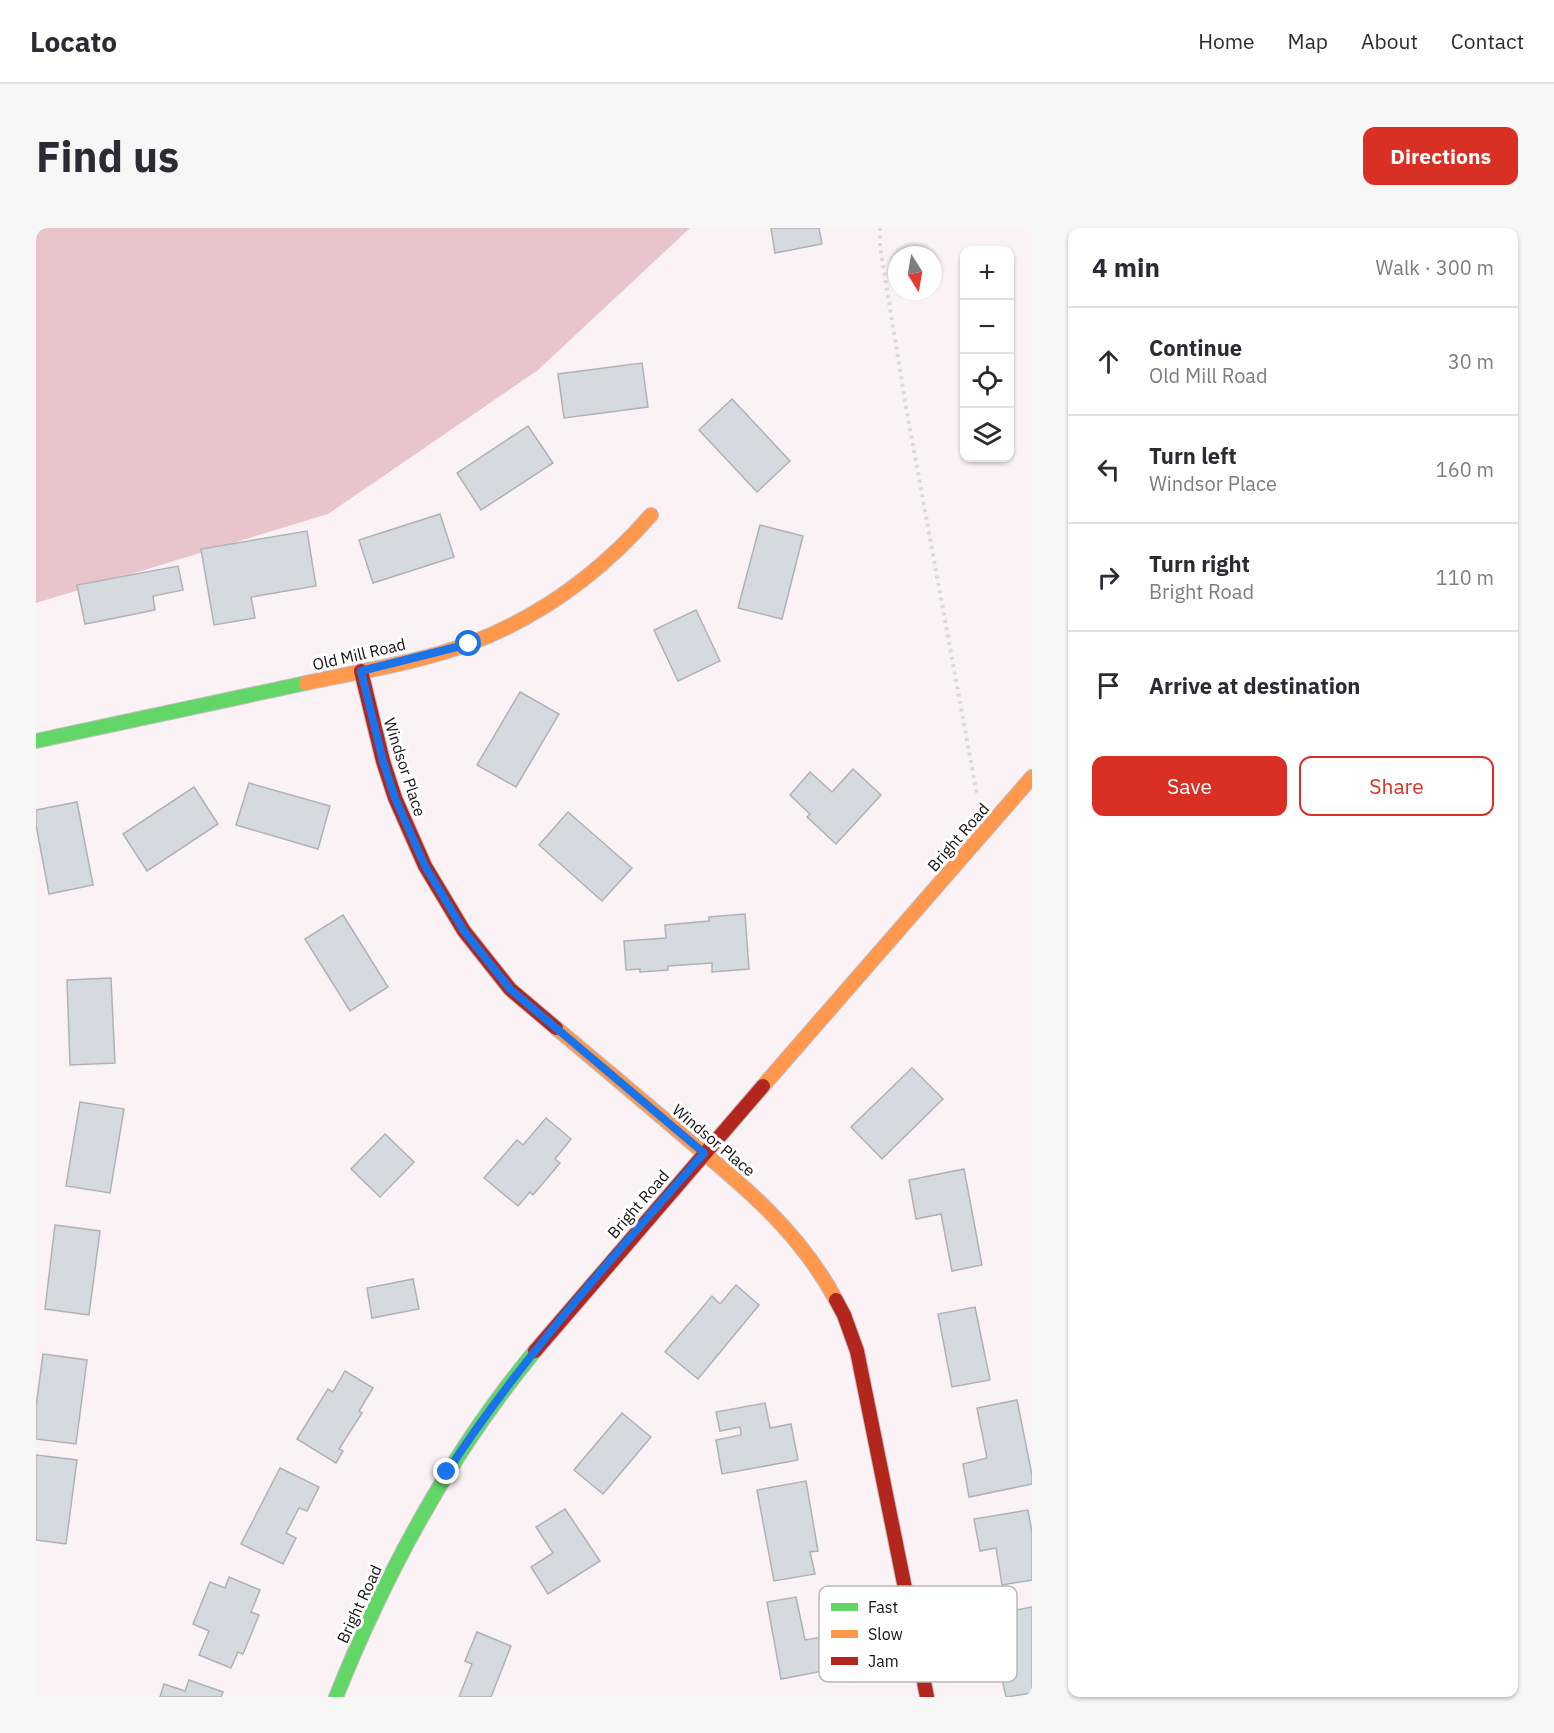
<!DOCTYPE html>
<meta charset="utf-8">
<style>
:root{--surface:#fff;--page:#f7f7f7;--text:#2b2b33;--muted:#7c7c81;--line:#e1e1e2;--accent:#d93025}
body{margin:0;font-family:"IBM Plex Sans",sans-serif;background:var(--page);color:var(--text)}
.controls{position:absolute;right:18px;top:18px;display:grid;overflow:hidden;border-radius:12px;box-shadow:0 2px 4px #0004}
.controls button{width:54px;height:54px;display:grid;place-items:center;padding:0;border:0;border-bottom:2px solid var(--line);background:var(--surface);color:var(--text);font:30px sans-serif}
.compass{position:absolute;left:852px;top:18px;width:54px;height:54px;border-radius:50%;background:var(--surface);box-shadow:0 2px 4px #0004;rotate:169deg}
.stop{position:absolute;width:18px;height:18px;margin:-14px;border:4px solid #1a73e8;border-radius:50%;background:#fff}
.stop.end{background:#1a73e8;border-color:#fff;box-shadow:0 2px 6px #0008}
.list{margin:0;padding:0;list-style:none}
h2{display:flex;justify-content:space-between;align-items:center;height:78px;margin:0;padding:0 24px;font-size:26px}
h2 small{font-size:20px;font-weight:400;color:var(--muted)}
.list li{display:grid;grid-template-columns:39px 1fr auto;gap:18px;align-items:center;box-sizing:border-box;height:108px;padding:0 24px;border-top:2px solid var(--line)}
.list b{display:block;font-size:22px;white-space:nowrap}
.list p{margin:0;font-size:20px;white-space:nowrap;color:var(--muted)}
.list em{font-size:20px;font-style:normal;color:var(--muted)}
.actions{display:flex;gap:12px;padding:18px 24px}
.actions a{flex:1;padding:14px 0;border:2px solid var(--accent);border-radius:12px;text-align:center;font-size:21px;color:var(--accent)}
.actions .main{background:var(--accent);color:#fff}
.icon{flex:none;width:33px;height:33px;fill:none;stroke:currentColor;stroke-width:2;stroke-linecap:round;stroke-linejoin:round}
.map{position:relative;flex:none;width:996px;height:1469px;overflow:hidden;border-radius:12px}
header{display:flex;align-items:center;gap:36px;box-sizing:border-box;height:84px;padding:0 30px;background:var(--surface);border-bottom:2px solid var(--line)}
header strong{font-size:28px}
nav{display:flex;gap:33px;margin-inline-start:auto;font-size:21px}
.intro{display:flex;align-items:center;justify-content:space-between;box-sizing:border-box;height:144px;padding:0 36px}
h1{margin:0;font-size:42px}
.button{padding:15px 27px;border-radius:12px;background:var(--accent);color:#fff;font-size:21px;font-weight:700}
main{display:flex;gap:36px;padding:0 36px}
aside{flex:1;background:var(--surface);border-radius:12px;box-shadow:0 2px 4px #0004}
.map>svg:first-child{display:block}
</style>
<header>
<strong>Locato</strong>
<nav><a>Home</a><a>Map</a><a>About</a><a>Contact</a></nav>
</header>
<div class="intro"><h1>Find us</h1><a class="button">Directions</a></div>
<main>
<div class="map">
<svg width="996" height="1469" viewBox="0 0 996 1469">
<rect width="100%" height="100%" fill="#faf2f4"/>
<path fill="#e7c5cb" d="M0 0H654L502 142 292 286 0 375Z"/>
<g fill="#d5dae1" stroke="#b1b1b5" stroke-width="1.5">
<path d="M735 0H783L786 16 739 25Z"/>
<path d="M606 135 612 179 528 190 522 146Z"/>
<path d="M696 171 754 233 721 264 663 202Z"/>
<path d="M492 198 517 235 445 282 421 245Z"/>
<path d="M404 286 418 329 337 355 323 312Z"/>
<path d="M724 297 767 308 746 391 702 380Z"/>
<path d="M271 303 280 358 215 369 219 390 178 397 165 321Z"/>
<path d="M142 338 147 362 117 368 119 382 49 396 41 357Z"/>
<path d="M660 382 684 433 642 453 618 402Z"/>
<path d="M484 464 523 486 480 559 441 537Z"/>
<path d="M817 541 845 567 800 616 771 589 774 586 754 567 774 544 796 564Z"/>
<path d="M213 555 294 578 282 621 200 597Z"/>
<path d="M158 559 182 596 111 643 87 606Z"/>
<path d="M41 574 57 657 13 666 0 597V582Z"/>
<path d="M532 584 596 640 566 673 503 617Z"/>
<path d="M709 686 713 741 676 744V735L632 738V742L604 744V741L590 742 588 713 630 710 629 697 673 693V689Z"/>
<path d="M307 687 352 759 314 783 269 711Z"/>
<path d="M75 750 79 835 34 837 31 752Z"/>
<path d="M876 840 907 871 846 931 815 899Z"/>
<path d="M44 874 88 881 74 965 30 958Z"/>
<path d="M510 890 535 911 519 931 524 935 497 967 494 964 482 978 448 950 481 912 487 917Z"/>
<path d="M349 906 378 934 344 969 315 941Z"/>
<path d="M928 941 946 1037 916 1043 905 986 880 991 873 952Z"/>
<path d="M19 997 64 1003 53 1087 9 1081Z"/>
<path d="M377 1051 383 1081 336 1090 331 1060Z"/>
<path d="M700 1057 723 1077 662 1151 629 1124 676 1068 684 1076Z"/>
<path d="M939 1079 954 1152 916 1159 902 1086Z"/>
<path d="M7 1126 51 1132 40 1216 0 1211V1179Z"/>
<path d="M309 1143 337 1160 323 1183 326 1185 303 1221 307 1223 300 1235 261 1211 292 1161 297 1164Z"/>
<path d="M981 1172 996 1247V1256L933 1269 927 1236 951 1230 941 1180Z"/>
<path d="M729 1175 734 1200 755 1196 762 1232 686 1246 680 1212 705 1207 704 1199 684 1203 680 1184Z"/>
<path d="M586 1185 615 1209 567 1266 538 1242Z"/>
<path d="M0 1227 41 1232 30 1316 0 1312Z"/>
<path d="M244 1240 283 1259 271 1283 263 1280 250 1305 260 1310 247 1336 205 1316Z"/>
<path d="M770 1253 782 1323 774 1324 779 1346 738 1353 721 1262Z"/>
<path d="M529 1281 564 1333 512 1366 495 1339 517 1325 500 1299Z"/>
<path d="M992 1282 996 1305V1352L966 1357 960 1320 944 1323 938 1291Z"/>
<path d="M193 1349 224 1362 215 1384 223 1387 207 1426 202 1424 195 1440 163 1427 173 1403 157 1396 174 1354 189 1360Z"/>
<path d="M760 1369 769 1412 802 1406 808 1439 745 1451 731 1374Z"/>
<path d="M996 1379V1465L970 1469 964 1441 975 1438 965 1385Z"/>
<path d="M441 1404 475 1418 455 1469H423L436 1436 429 1433Z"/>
<path d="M153 1452 187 1464 185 1469H124L128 1456 149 1463Z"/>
</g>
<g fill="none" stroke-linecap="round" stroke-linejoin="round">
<defs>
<g id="fast">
<path d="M0 513 270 455"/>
<path d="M300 1469C350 1344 413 1227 499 1123"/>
</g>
<g id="slow">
<path d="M270 455C324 443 382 435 435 415 506 388 565 344 615 287"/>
<path d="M520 800C563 836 606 872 649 909 708 958 763 1003 800 1072"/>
<path d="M727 858 996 549"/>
</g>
<g id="jam">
<path d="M325 443 347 533 359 570 389 638 428 703 474 761 520 800"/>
<path d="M800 1072 808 1087 821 1123 891 1469"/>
<path d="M499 1123 727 858"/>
</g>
</defs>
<use href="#fast" stroke="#c7bec0" stroke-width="16"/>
<use href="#slow" stroke="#c7bec0" stroke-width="16"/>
<use href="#jam" stroke="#c7bec0" stroke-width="16"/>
<path stroke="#dbd8d9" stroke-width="4" stroke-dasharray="3 4.5" stroke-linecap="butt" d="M844 0V18L870 179 941 567"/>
<use href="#fast" stroke="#63d668" stroke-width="14"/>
<use href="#slow" stroke="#ff974d" stroke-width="14"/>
<use href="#jam" stroke="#b3261e" stroke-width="14"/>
</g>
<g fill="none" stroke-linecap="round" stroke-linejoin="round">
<path stroke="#1a73e8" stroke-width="8" d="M411 1244C486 1129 578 1028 668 925L474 761 428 703 389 638 359 570 347 533 325 443 433 416"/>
</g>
<g text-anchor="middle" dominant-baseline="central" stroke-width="6" stroke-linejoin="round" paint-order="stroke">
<g font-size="16" fill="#170f10" stroke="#fff">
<text transform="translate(323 426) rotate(-13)">Old Mill Road</text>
<text transform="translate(369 539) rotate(72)">Windsor Place</text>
<text transform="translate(922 609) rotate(-49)">Bright Road</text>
<text transform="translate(678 912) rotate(40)">Windsor Place</text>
<text transform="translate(602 976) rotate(-49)">Bright Road</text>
<text transform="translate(323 1376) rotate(-65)">Bright Road</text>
</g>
</g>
<rect x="783" y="1358" width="198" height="96" rx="9" fill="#fff" stroke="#b9b7b7" stroke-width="1.5"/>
<rect x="795" y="1375" width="27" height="8" fill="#63d668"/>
<rect x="795" y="1402" width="27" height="8" fill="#ff974d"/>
<rect x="795" y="1429" width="27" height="8" fill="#b3261e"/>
<g font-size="16" fill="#170f10">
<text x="832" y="1385">Fast</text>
<text x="832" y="1412">Slow</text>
<text x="832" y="1439">Jam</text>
</g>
</svg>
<div class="controls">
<button>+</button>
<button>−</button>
<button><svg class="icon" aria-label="locate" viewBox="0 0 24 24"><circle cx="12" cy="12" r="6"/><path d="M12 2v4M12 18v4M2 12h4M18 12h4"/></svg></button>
<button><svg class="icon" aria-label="layers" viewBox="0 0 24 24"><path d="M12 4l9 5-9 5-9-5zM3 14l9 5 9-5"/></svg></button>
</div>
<svg class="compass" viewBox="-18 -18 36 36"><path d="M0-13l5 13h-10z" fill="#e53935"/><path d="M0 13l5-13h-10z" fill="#7c7c81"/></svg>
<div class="stop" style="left:433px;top:416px"></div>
<div class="stop end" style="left:411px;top:1244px"></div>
</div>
<aside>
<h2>4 min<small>Walk · 300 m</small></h2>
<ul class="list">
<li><svg class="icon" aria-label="ahead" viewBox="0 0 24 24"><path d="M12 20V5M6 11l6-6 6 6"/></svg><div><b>Continue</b><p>Old Mill Road</p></div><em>30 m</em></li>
<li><svg class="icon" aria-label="left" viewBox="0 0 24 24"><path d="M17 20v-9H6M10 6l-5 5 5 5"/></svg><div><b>Turn left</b><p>Windsor Place</p></div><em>160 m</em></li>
<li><svg class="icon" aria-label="right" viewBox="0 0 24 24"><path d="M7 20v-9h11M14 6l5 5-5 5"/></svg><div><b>Turn right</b><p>Bright Road</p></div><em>110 m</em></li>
<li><svg class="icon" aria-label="arrive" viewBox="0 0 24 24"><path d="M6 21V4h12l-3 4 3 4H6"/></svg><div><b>Arrive at destination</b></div></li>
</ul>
<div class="actions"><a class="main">Save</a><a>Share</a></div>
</aside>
</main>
